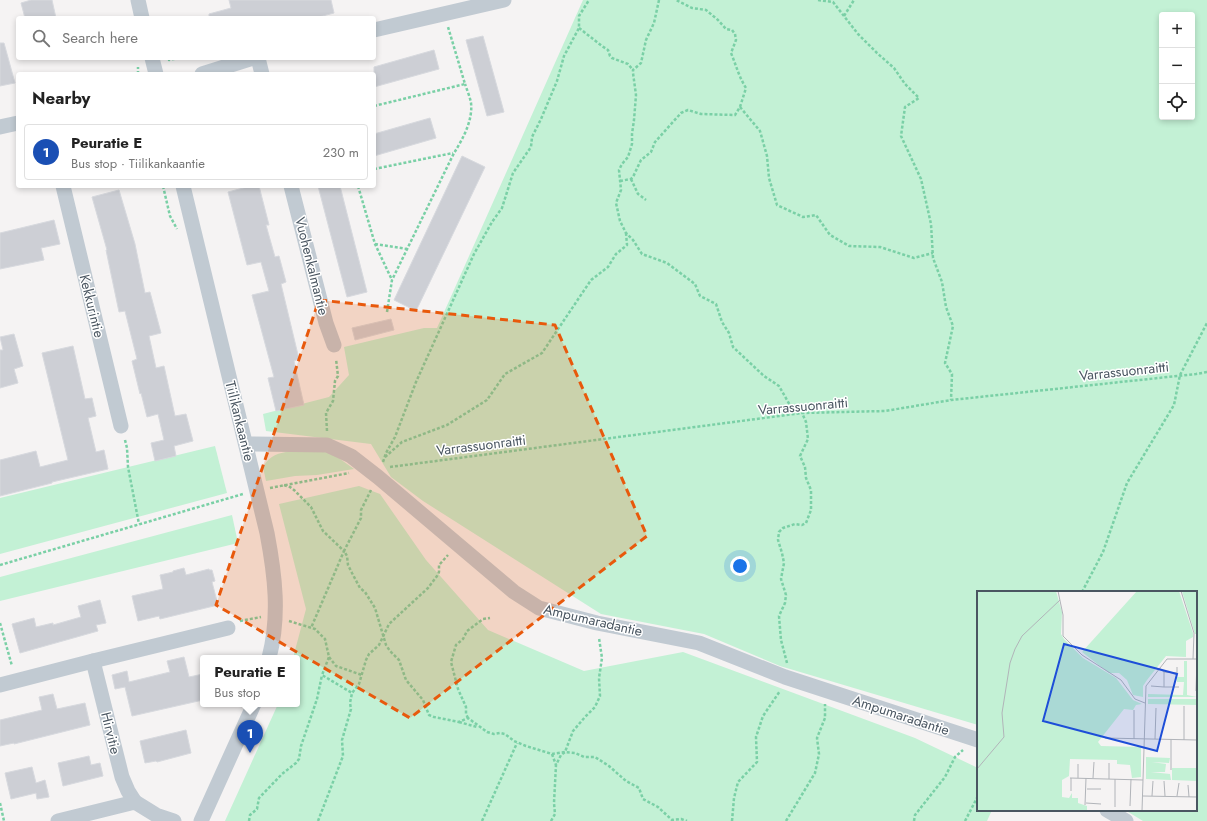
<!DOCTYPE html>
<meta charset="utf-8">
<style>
:root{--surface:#fff;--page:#f6f6f6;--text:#222;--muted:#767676;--line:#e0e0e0;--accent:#db2777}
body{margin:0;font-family:Jost,sans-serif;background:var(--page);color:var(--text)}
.controls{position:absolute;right:12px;top:12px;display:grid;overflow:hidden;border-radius:4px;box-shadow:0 2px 6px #0003}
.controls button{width:36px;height:36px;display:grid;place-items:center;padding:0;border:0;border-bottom:1px solid var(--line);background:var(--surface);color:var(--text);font:20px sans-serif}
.you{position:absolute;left:740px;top:566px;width:14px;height:14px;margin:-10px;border:3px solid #fff;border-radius:50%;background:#1a73e8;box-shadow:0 0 0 6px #1a73e833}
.badge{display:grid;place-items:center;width:26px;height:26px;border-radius:50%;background:var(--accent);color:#fff;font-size:13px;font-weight:700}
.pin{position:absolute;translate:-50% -33px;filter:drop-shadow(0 1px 2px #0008)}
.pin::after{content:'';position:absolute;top:21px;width:14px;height:12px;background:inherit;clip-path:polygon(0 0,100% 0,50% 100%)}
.popup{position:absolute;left:200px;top:655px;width:100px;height:52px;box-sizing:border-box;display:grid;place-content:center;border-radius:4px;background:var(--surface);filter:drop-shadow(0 1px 3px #0005);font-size:13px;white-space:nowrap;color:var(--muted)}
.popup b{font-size:15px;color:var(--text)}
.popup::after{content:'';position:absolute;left:50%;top:100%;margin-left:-8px;border:8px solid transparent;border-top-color:var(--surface)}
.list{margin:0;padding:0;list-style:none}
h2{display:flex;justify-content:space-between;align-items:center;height:52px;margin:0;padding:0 16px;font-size:17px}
h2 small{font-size:13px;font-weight:400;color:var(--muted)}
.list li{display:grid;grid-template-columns:26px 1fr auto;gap:12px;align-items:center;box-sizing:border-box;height:56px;margin:0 8px 8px;padding:0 8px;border:1px solid var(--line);border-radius:4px}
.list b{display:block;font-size:15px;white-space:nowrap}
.list p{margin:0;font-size:13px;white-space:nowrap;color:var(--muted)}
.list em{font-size:13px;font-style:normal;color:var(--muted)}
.icon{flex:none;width:22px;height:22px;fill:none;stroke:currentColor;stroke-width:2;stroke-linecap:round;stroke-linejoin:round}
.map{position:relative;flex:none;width:1207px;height:821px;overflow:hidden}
.search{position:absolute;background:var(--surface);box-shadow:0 2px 6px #0003;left:16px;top:16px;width:360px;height:44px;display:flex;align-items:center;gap:10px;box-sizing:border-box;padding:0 14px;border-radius:4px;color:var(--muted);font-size:15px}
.panel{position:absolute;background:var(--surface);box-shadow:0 2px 6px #0003;left:16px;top:72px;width:360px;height:116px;border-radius:4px}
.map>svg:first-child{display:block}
</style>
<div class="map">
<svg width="1207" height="821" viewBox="0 0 1207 821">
<rect width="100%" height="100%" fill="#f5f3f3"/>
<g fill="#c3f1d5" fill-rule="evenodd">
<path d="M583 0H1207V821H1143L1125 810H1196V592H978V725L780 666 704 634 601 614 423 501 391 477 371 444 266 431 263 414 329 397 349 375 344 347 424 328H437ZM1162 15H1192V117H1162Z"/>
<path d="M215 446 227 493 0 554V498Z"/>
<path d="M292 451H329L354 469 317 475 295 476 266 481 263 467C270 455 278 453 292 451Z"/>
<path d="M359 486 380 494 426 560 488 630 584 671 683 652 915 738 978 768V810H992L987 821H225L278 704H297V658H293L306 609 279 504Z"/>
<path d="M232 515 238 543 0 601V577Z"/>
</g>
<g fill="#cdcfd5" stroke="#d7d9de">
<path d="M31 0H52L56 18H25L21 3Z"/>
<path d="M229 0H331L334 13 315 18H209V14L231 8Z"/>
<path d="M483 36 504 112 487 116 466 40Z"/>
<path d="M0 43H4L15 83 0 86Z"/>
<path d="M434 50 439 69 374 87V67Z"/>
<path d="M430 118 436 138 374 156V134Z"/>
<path d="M462 156 485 167 416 311 394 300Z"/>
<path d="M251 186H259L269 225H266L275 257 279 256 286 282 281 284 299 359 294 361 304 405 276 411 268 378 274 377 252 295 269 291 261 262 247 265 228 192Z"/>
<path d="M318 186H340L367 292 347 297Z"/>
<path d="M119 190 135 244 145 293 150 292 161 333 149 336 156 368 164 366 175 416 186 414 193 441 174 446 176 456 155 461 151 443 164 440 158 414 147 417 141 393 140 394 132 361 137 359 125 311 119 312 106 250H107L92 197Z"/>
<path d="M54 220 60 244 41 248 44 260 0 269V233Z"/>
<path d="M391 319 394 330 355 340 352 328Z"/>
<path d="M14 334 23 366 14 369 18 383 0 388V350H3L0 337Z"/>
<path d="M73 346 85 399 92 398 96 416 88 418 96 452 104 450 108 469 52 482V483L0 496V460L36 451 40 467 68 460 42 353Z"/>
<path d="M184 568 186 575 209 569V570H212L215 581 212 582 218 605 160 619 159 616 138 621 132 596 163 589 160 575 173 572V571Z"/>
<path d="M100 600 106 623 96 625 98 631 20 653 12 624 34 618 36 627 53 623V625L81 617 78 606Z"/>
<path d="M184 657 189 677 203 674V700L132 716 125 687 115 689 112 675 127 671 129 682 170 672 167 661Z"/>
<path d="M53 694 57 709 85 703 90 725 14 744V743L0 746V720L42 710 39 697Z"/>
<path d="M186 730 191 753 157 762 156 761 145 763 140 741Z"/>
<path d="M89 756 91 765 100 763 103 776 63 786 58 763Z"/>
<path d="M32 767 36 783 45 780 49 797 37 799 36 793 11 799 5 773Z"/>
</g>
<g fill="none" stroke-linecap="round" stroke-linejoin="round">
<g stroke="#7ad0a6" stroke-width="2.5" stroke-dasharray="3 2" stroke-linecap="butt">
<path d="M659 0 654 23 646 40 641 63 633 70V73L636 95 634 120 632 134V144L628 157 622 164 619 170 621 190 616 203 620 221 626 233 633 240 642 254 667 263 695 284 700 296 716 304 722 322 729 333 733 347 764 376 779 386 795 414"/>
<path d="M818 0 833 2 858 34 877 53 894 68 905 84 919 98 905 107 901 136 921 179 931 224 933 258 942 282 946 307 953 326 945 363 952 374 951 400"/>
<path d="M844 16 854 0"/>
<path d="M579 28 602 46 608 50 610 56 612 58 628 64 633 70"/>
<path d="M169 58V60L178 58"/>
<path d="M138 74V67"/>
<path d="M374 106 465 84 448 27"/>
<path d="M740 107 760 131 767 156 769 178 777 205 803 217 816 215 830 235 849 246 880 247 914 258 933 253"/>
<path d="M374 169 453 153"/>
<path d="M631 179 638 194 646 200"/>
<path d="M620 181 631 179 633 177 641 160 651 152 655 142 681 113 688 110 701 114 735 115 740 107 746 88C739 77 736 65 731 53L736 40 735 34 732 30 726 29 718 20 706 10 692 8 676 0"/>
<path d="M163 186 170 216 177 229"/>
<path d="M358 186 375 244 392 280"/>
<path d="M375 244 407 249"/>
<path d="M387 312 392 280 454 153C463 139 473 120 471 103 470 97 467 90 465 84"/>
<path d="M327 431 326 413 333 401 335 381 338 376 336 359"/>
<path d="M125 440 127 448 128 467 139 524"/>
<path d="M385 457 402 442 447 425 487 400 505 374 542 353 591 280 608 267 616 254 627 245 626 233"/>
<path d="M383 462 386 453 395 437 416 382 474 254 492 222 502 208 513 173 531 147 532 137 541 119 557 81 564 56 579 28V16L589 0"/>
<path d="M390 467 802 413 885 411 951 400 1196 374 1207 372"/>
<path d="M284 485 290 487 294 490 311 507 323 531 344 551 311 628"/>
<path d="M270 488 349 473"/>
<path d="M371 490 361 510V518L344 551 347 556 348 565 352 573 360 588 365 592 375 608 386 645 390 651 399 660 406 680 423 700 429 715 434 717 459 722 468 718 487 732 494 734 500 733 505 734 514 741 526 746 552 754 565 752 575 753 584 757H595L609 766 626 781 639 788 643 799 658 807 672 820 681 819 687 821"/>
<path d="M0 565 243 494"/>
<path d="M1082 592 1103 552 1127 483 1174 405 1180 375 1207 323"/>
<path d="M240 621 261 617"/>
<path d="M289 621 315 629 325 639 329 657 322 675 352 693"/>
<path d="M0 623 12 666"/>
<path d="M329 657 336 666 362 675"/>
<path d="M787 663 781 640 779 616 785 603 786 595 781 579 784 563 782 553 778 540 779 532 783 528 795 524 802 525 806 523 811 510V490L806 478 805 467 800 456 808 439 806 422 802 413"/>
<path d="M468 718 466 714V707L458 689 451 662 456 645 463 639 467 631 483 619 490 618"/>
<path d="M459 722 477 727"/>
<path d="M552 754 556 765"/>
<path d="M0 803 4 821"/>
<path d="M249 821 250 815 257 809 259 798 282 774 296 763 299 759 301 746 317 699 322 675"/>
<path d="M318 821 343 756 342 740 351 709 350 703 352 693 359 684 366 660 369 654 379 645 389 624 428 588 437 576 439 572V565L448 555"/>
<path d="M482 821 517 743"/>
<path d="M551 821 555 814 554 803 556 765 561 755 565 752 573 731 585 717 595 707 600 696 599 678 602 658 599 638"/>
<path d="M732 821 734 798 738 782 757 762 756 737 763 716 780 691"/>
<path d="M786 821 815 773 819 754 817 738 825 718V704"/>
<path d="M914 821 915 815 945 777 955 757 963 750"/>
<path d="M965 821 978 796"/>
</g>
<g stroke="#c1cad2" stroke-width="15">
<path d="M138 0 142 18"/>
<path d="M374 30 504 0"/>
<path d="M152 58 156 74"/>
<path d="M258 58 262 74"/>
<path d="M202 74 253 58"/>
<path d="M0 127 18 123"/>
<path d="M63 186 121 426"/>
<path d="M183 186 267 533C275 575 280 616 269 658"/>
<path d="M291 186 326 323 334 345"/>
<path d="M246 444 327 445 351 456 378 477 514 592 539 608 597 623 699 643 785 677 978 740"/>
<path d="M93 661 228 628"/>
<path d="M0 685 93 661 122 777 128 791 135 802"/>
<path d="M1107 810 1126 821"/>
<path d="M58 821 135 802 156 815 174 821"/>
<path d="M201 821 254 704"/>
</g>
</g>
<path fill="#e8590c" fill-opacity="0.2" stroke="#e8590c" stroke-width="3" stroke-dasharray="8 5" stroke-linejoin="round" d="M319 300 555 325 647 536 410 718 216 605Z"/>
<g text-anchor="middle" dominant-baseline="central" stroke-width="3" stroke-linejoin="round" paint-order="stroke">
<g font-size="14" fill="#4a5661" stroke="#fff">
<text transform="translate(312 266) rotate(76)">Vuohenkalmantie</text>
<text transform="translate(92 306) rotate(76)">Kekkurintie</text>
<text transform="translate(1124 371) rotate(-6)">Varrassuonraitti</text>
<text transform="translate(803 406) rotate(-5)">Varrassuonraitti</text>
<text transform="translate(240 421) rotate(76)">Tiilikankaantie</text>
<text transform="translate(481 445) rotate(-7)">Varrassuonraitti</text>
<text transform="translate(593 620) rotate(13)">Ampumaradantie</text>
<text transform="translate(901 715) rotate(18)">Ampumaradantie</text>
<text transform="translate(111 733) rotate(76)">Hirvitie</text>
</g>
</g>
<g transform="translate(977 591)">
<rect width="220" height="220" fill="#f5f3f3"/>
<path d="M0 0H79L85 21 84 43 87 48 106 67 139 87 156 109 165 113 159 114 156 119 147 118 121 151 124 155 164 156V186L155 187 153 174 140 173V169L93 168 92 185 85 189V206L92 207 95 202V207H101V212L110 215V220H0ZM160 0H202L216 42V46L209 50V66L189 65 170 89 166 95V106L156 104 150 89 142 82H132L105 61ZM205 0H220V43H218ZM207 70H210V104L220 106H171V103L206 104 207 91H200V86H207ZM171 108H220V114L171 113ZM169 166 193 167 192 172 175 171 189 173 188 181H174L193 183 194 189 169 188ZM195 177H220V190L195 189Z" fill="#c3f1d5"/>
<path fill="none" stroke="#b1b4b9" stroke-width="1" d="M81 0 86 24V45L105 64 144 89 158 108 168 112M204 0 217 42 216 68M182 77 187 81 200 82V76M187 81V96H202M174 95 187 96M219 100 220 68M128 147 220 149M157 148V119M178 148 179 117M194 148V179M207 149V115M0 178 27 146 25 122 33 72 38 58 45 45 83 9M93 187 166 189M101 187V173M116 187 117 171M132 188V172M187 190 188 205M211 194 212 206M110 198H124M94 200V187M166 205 220 206M175 205 176 190M200 205 202 192M109 212 124 213M108 214 109 187M153 215 154 188M138 216V188M165 220 169 95 190 68H220"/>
<path fill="#1d4ed8" fill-opacity="0.15" stroke="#1d4ed8" stroke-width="2" d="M87 53 200 83 180 160 66 130Z"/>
<rect width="220" height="220" fill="none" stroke="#4a5661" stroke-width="2"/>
</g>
</svg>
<div class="controls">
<button>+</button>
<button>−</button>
<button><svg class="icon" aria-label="locate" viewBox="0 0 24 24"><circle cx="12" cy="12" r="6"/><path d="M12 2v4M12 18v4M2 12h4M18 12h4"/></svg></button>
</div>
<div class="you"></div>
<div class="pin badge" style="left:250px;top:753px;background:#1a4fb4">1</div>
<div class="popup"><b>Peuratie E</b>Bus stop</div>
<div class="search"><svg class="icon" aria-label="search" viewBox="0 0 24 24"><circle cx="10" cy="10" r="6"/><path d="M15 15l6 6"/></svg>Search here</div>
<section class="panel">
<h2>Nearby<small></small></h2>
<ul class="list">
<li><span class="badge" style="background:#1a4fb4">1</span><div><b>Peuratie E</b><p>Bus stop · Tiilikankaantie</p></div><em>230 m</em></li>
</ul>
</section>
</div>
